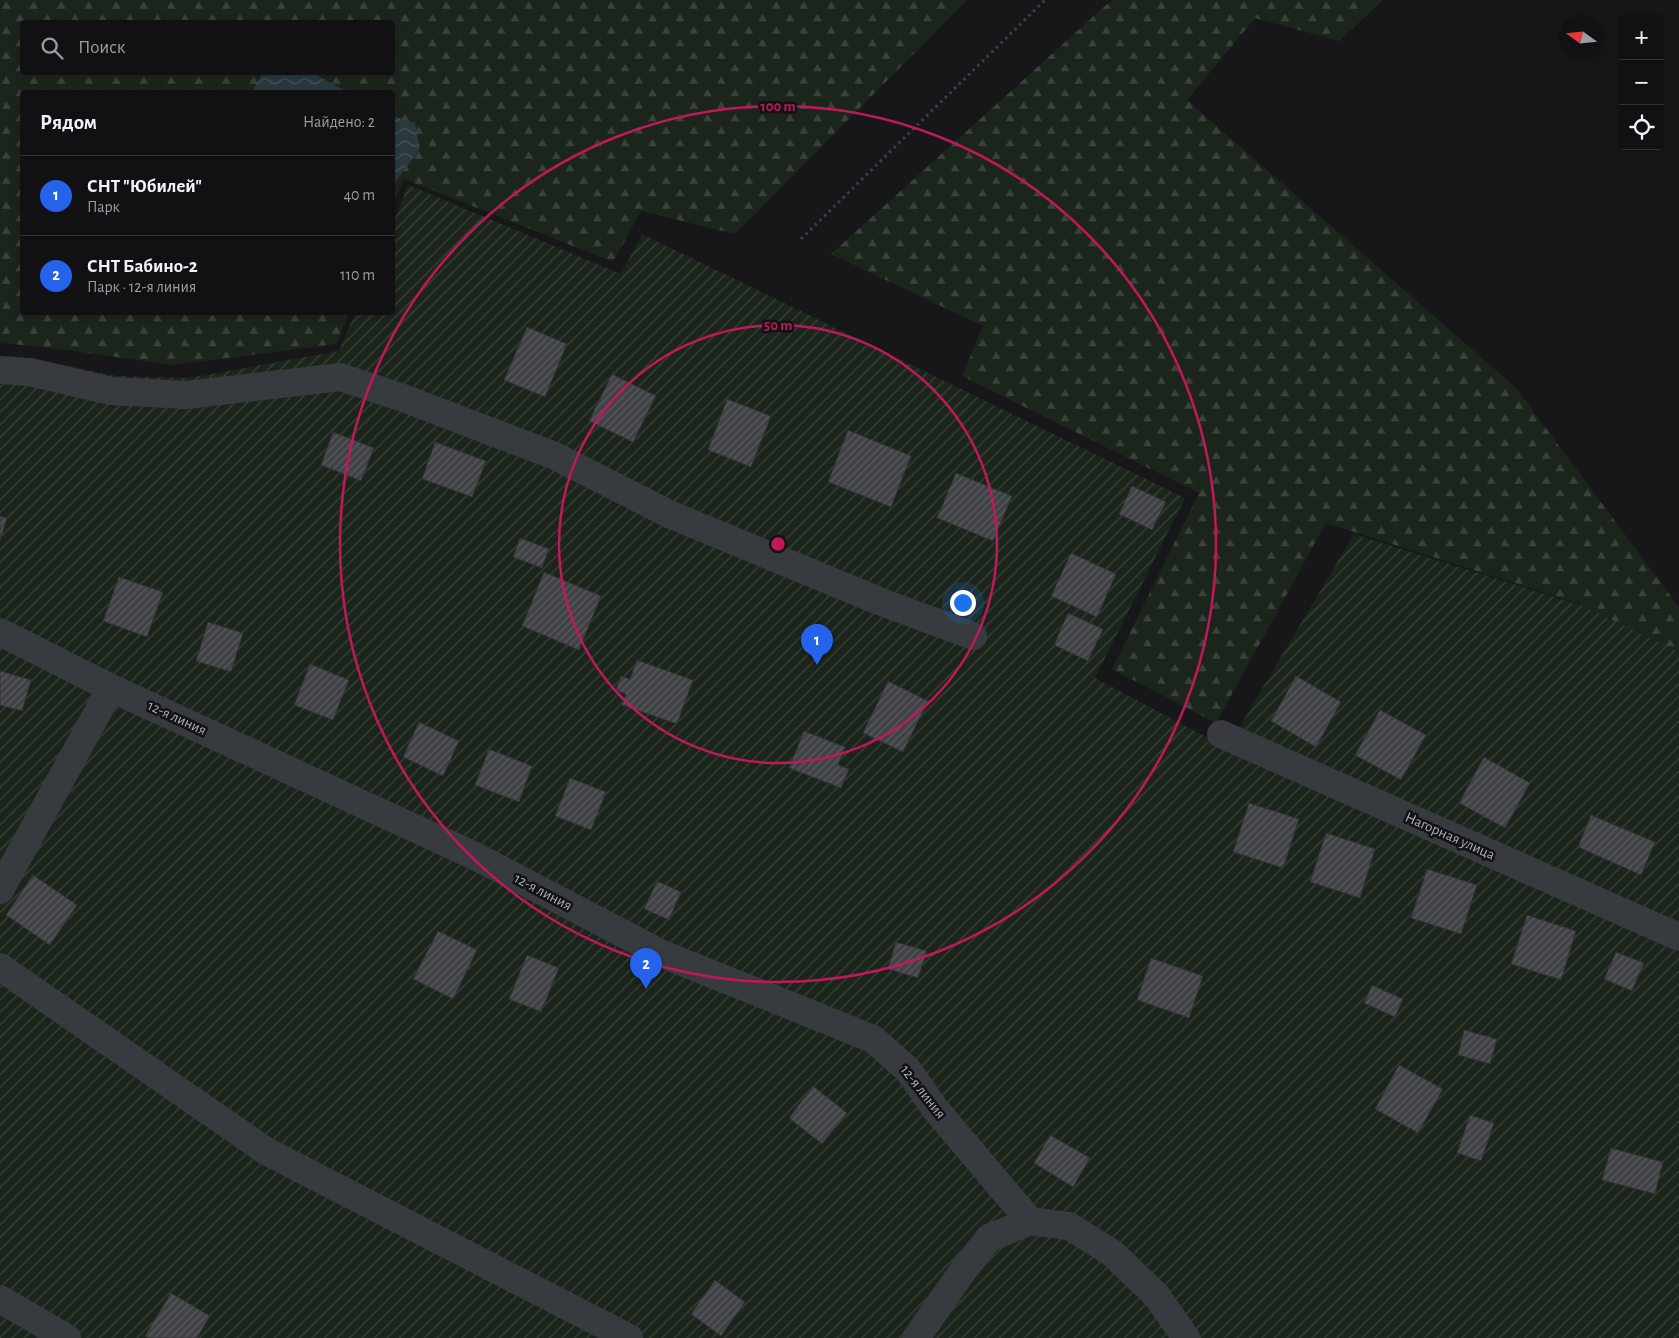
<!DOCTYPE html>
<html lang="ru">
<meta charset="utf-8">
<style>
:root{--surface:#111113;--page:#1a1a1c;--text:#f1f3f6;--muted:#9c9da0;--line:#303133;--accent:#2563eb}
body{margin:0;font-family:"Alegreya Sans",sans-serif;background:var(--page);color:var(--text)}
.controls{position:absolute;right:15px;top:15px;display:grid;overflow:hidden;border-radius:5px;box-shadow:0 2px 8px #0003}
.controls button{width:45px;height:45px;display:grid;place-items:center;padding:0;border:0;border-bottom:1px solid var(--line);background:var(--surface);color:var(--text);font:25px sans-serif}
.compass{position:absolute;left:1559px;top:15px;width:45px;height:45px;border-radius:50%;background:var(--surface);box-shadow:0 2px 8px #0003;rotate:285deg}
.you{position:absolute;left:962px;top:602px;width:18px;height:18px;margin:-12px;border:4px solid #fff;border-radius:50%;background:#1a73e8;box-shadow:0 0 0 8px #1a73e833}
.badge{display:grid;place-items:center;width:32px;height:32px;border-radius:50%;background:var(--accent);color:#fff;font-size:16px;font-weight:700}
.pin{position:absolute;translate:-50% -41px;filter:drop-shadow(0 1px 2px #0008)}
.pin::after{content:'';position:absolute;top:26px;width:18px;height:15px;background:inherit;clip-path:polygon(0 0,100% 0,50% 100%)}
.list{margin:0;padding:0;list-style:none}
h2{display:flex;justify-content:space-between;align-items:center;height:65px;margin:0;padding:0 20px;font-size:21px}
h2 small{font-size:16px;font-weight:400;color:var(--muted)}
.list li{display:grid;grid-template-columns:32px 1fr auto;gap:15px;align-items:center;box-sizing:border-box;height:80px;padding:0 20px;border-top:1px solid var(--line)}
.list b{display:block;font-size:19px;white-space:nowrap}
.list p{margin:0;font-size:16px;white-space:nowrap;color:var(--muted)}
.list em{font-size:16px;font-style:normal;color:var(--muted)}
.icon{flex:none;width:28px;height:28px;fill:none;stroke:currentColor;stroke-width:2;stroke-linecap:round;stroke-linejoin:round}
.map{position:relative;flex:none;width:1679px;height:1338px;overflow:hidden}
.search{position:absolute;background:var(--surface);box-shadow:0 2px 8px #0003;left:20px;top:20px;width:375px;height:55px;display:flex;align-items:center;gap:12px;box-sizing:border-box;padding:0 18px;border-radius:5px;color:var(--muted);font-size:19px}
.panel{position:absolute;background:var(--surface);box-shadow:0 2px 8px #0003;left:20px;top:90px;width:375px;height:225px;border-radius:5px}
.map>svg:first-child{display:block}
</style>
<div class="map">
<svg width="1679" height="1338" viewBox="0 0 1679 1338">
<defs>
<pattern id="forest-firs" width="22" height="20" patternUnits="userSpaceOnUse" patternTransform="scale(1.25)"><rect width="22" height="20" fill="#1c251c"/><path d="M5 1l3.5 6h-7zM16 11l3.5 6h-7z" fill="#3a423b"/></pattern>
<pattern id="garden-furrows" width="10" height="10" patternUnits="userSpaceOnUse" patternTransform="scale(1.25)"><rect width="10" height="10" fill="#1c251c"/><path d="M-1 1l2-2M0 10L10 0M9 11l2-2" fill="none" stroke="#3a423b"/></pattern>
<pattern id="water-waves" width="16" height="10" patternUnits="userSpaceOnUse" patternTransform="scale(1.25)"><rect width="16" height="10" fill="#2b393f"/><path d="M0 5q4-4 8 0t8 0" fill="none" stroke="#475359"/></pattern>
<pattern id="building-hatch" width="6" height="6" patternUnits="userSpaceOnUse" patternTransform="scale(1.25)"><rect width="6" height="6" fill="#414246"/><path d="M-1 1l2-2M0 6l6-6M5 7l2-2" fill="none" stroke="#5a5b5f"/></pattern>
</defs>
<rect width="100%" height="100%" fill="#171719"/>
<g fill="url(#forest-firs)" fill-rule="evenodd">
<path d="M0 0H967L735 234 641 211 613 262 404 179 393 205 392 92H22V312L349 313 336 344 173 365 52 348 0 343ZM22 22H392V72H22Z"/>
<path d="M1114 0H1383L1339 41 1255 18 1187 100 1515 387 1679 607V728L1662 709 1580 604 1326 523 1216 723 1112 669 1199 493 962 376 983 326 831 254 1106 5Z"/>
</g>
<path fill="url(#garden-furrows)" d="M408 185 621 274 642 234 1185 498 1095 678 1227 748 1354 534 1583 606 1679 652V1338H0V358L39 360 116 376 189 378 339 351 355 313 392 312 393 223Z"/>
<g fill="url(#water-waves)">
<path d="M263 72 313 73 347 92H252Z"/>
<path d="M393 116 415 123 420 149 393 185Z"/>
</g>
<g fill="url(#building-hatch)" stroke="#313135">
<path d="M527 327 567 344 545 397 504 380Z"/>
<path d="M612 374 656 396 633 442 589 421Z"/>
<path d="M727 399 771 416 751 467 708 450Z"/>
<path d="M848 430 911 456 891 507 828 482Z"/>
<path d="M333 432 374 448 361 481 321 465Z"/>
<path d="M435 442 486 461 472 497 422 479Z"/>
<path d="M956 473 1012 496 993 541 937 518Z"/>
<path d="M1132 486 1166 502 1152 530 1119 514Z"/>
<path d="M0 516 7 518 0 541Z"/>
<path d="M520 538 549 549 542 568 513 557Z"/>
<path d="M1071 553 1116 574 1097 617 1051 596Z"/>
<path d="M544 572 601 596 579 650 522 626Z"/>
<path d="M119 577 163 592 147 637 103 621Z"/>
<path d="M1068 613 1103 629 1088 661 1054 645Z"/>
<path d="M208 622 243 633 231 672 196 661Z"/>
<path d="M637 660 693 680 677 724 622 705 626 694 616 690 621 676 630 679Z"/>
<path d="M310 664 349 680 333 720 294 705Z"/>
<path d="M0 671 31 680 22 711 0 705Z"/>
<path d="M1296 676 1341 702 1316 747 1271 721Z"/>
<path d="M888 681 928 701 903 752 863 733Z"/>
<path d="M1380 710 1426 735 1401 780 1355 755Z"/>
<path d="M419 722 459 741 443 776 403 757Z"/>
<path d="M804 731 845 747 838 765 849 769 841 788 789 768Z"/>
<path d="M489 749 532 766 519 802 475 785Z"/>
<path d="M1484 757 1530 783 1505 828 1459 803Z"/>
<path d="M570 778 606 792 591 830 555 816Z"/>
<path d="M1249 803 1299 819 1283 868 1233 852Z"/>
<path d="M1591 815 1655 842 1641 875 1578 847Z"/>
<path d="M1326 833 1375 849 1360 898 1310 882Z"/>
<path d="M1427 869 1477 885 1461 934 1411 918Z"/>
<path d="M33 875 77 905 50 945 6 915Z"/>
<path d="M657 881 681 892 669 920 644 909Z"/>
<path d="M1527 915 1576 931 1561 980 1511 964Z"/>
<path d="M438 931 477 950 453 999 413 979Z"/>
<path d="M896 942 927 951 918 978 888 969Z"/>
<path d="M1616 952 1644 963 1632 991 1604 979Z"/>
<path d="M527 955 559 968 541 1012 509 999Z"/>
<path d="M1151 958 1203 976 1189 1018 1137 1000Z"/>
<path d="M1372 985 1403 999 1395 1017 1364 1003Z"/>
<path d="M1464 1030 1497 1039 1490 1064 1458 1055Z"/>
<path d="M1399 1065 1443 1089 1418 1133 1375 1109Z"/>
<path d="M813 1086 847 1113 822 1144 789 1118Z"/>
<path d="M1470 1115 1494 1123 1481 1161 1457 1153Z"/>
<path d="M1050 1135 1090 1158 1073 1187 1034 1163Z"/>
<path d="M1611 1148 1663 1162 1655 1194 1602 1180Z"/>
<path d="M715 1280 745 1302 721 1336 691 1314Z"/>
<path d="M171 1293 210 1316 197 1338H149L145 1336Z"/>
</g>
<g fill="none" stroke-linecap="round" stroke-linejoin="round">
<path stroke="#3d4146" stroke-width="3" stroke-dasharray="2.5 4" stroke-linecap="butt" d="M801 239 1045 0"/>
<g stroke="#373a3f" stroke-width="28">
<path d="M0 370 30 372 111 391 186 395 340 377 403 398 555 456 669 514 879 601 973 636"/>
<path d="M0 632 111 688 477 857 660 953 873 1039 908 1070 936 1110 1030 1221"/>
<path d="M1221 734 1679 937"/>
<path d="M0 890 111 688"/>
<path d="M0 967 266 1151 629 1338"/>
<path d="M0 1299 67 1338"/>
<path d="M916 1338 965 1268 989 1238 1030 1221 1069 1226 1112 1253 1156 1295 1186 1338"/>
</g>
</g>
<g fill="none" stroke="#c2185b" stroke-width="2.5">
<circle cx="778" cy="544" r="219"/>
<circle cx="778" cy="544" r="438"/>
</g>
<g text-anchor="middle" dominant-baseline="central" stroke-width="5" stroke-linejoin="round" paint-order="stroke">
<g font-size="15" fill="#a8b1ba" stroke="#121214">
<text transform="translate(177 718) rotate(25)">12-я линия</text>
<text transform="translate(1450 836) rotate(24)">Нагорная улица</text>
<text transform="translate(543 892) rotate(28)">12-я линия</text>
<text transform="translate(923 1092) rotate(52)">12-я линия</text>
</g>
</g>
<circle cx="778" cy="544" r="8" fill="#c2185b" stroke="#121214" stroke-width="2.5"/>
<g font-size="15" text-anchor="middle" font-weight="bold" fill="#c2185b" stroke="#121214" stroke-width="5" stroke-linejoin="round" paint-order="stroke">
<text x="778" y="111">100 m</text>
<text x="778" y="330">50 m</text>
</g>
</svg>
<div class="controls">
<button>+</button>
<button>−</button>
<button><svg class="icon" aria-label="locate" viewBox="0 0 24 24"><circle cx="12" cy="12" r="6"/><path d="M12 2v4M12 18v4M2 12h4M18 12h4"/></svg></button>
</div>
<svg class="compass" viewBox="-18 -18 36 36"><path d="M0-13l5 13h-10z" fill="#e53935"/><path d="M0 13l5-13h-10z" fill="#9c9da0"/></svg>
<div class="you"></div>
<div class="pin badge" style="left:817px;top:665px">1</div>
<div class="pin badge" style="left:646px;top:989px">2</div>
<div class="search"><svg class="icon" aria-label="search" viewBox="0 0 24 24"><circle cx="10" cy="10" r="6"/><path d="M15 15l6 6"/></svg>Поиск</div>
<section class="panel">
<h2>Рядом<small>Найдено: 2</small></h2>
<ul class="list">
<li><span class="badge">1</span><div><b>СНТ &quot;Юбилей&quot;</b><p>Парк</p></div><em>40 m</em></li>
<li><span class="badge">2</span><div><b>СНТ Бабино-2</b><p>Парк · 12-я линия</p></div><em>110 m</em></li>
</ul>
</section>
</div>
